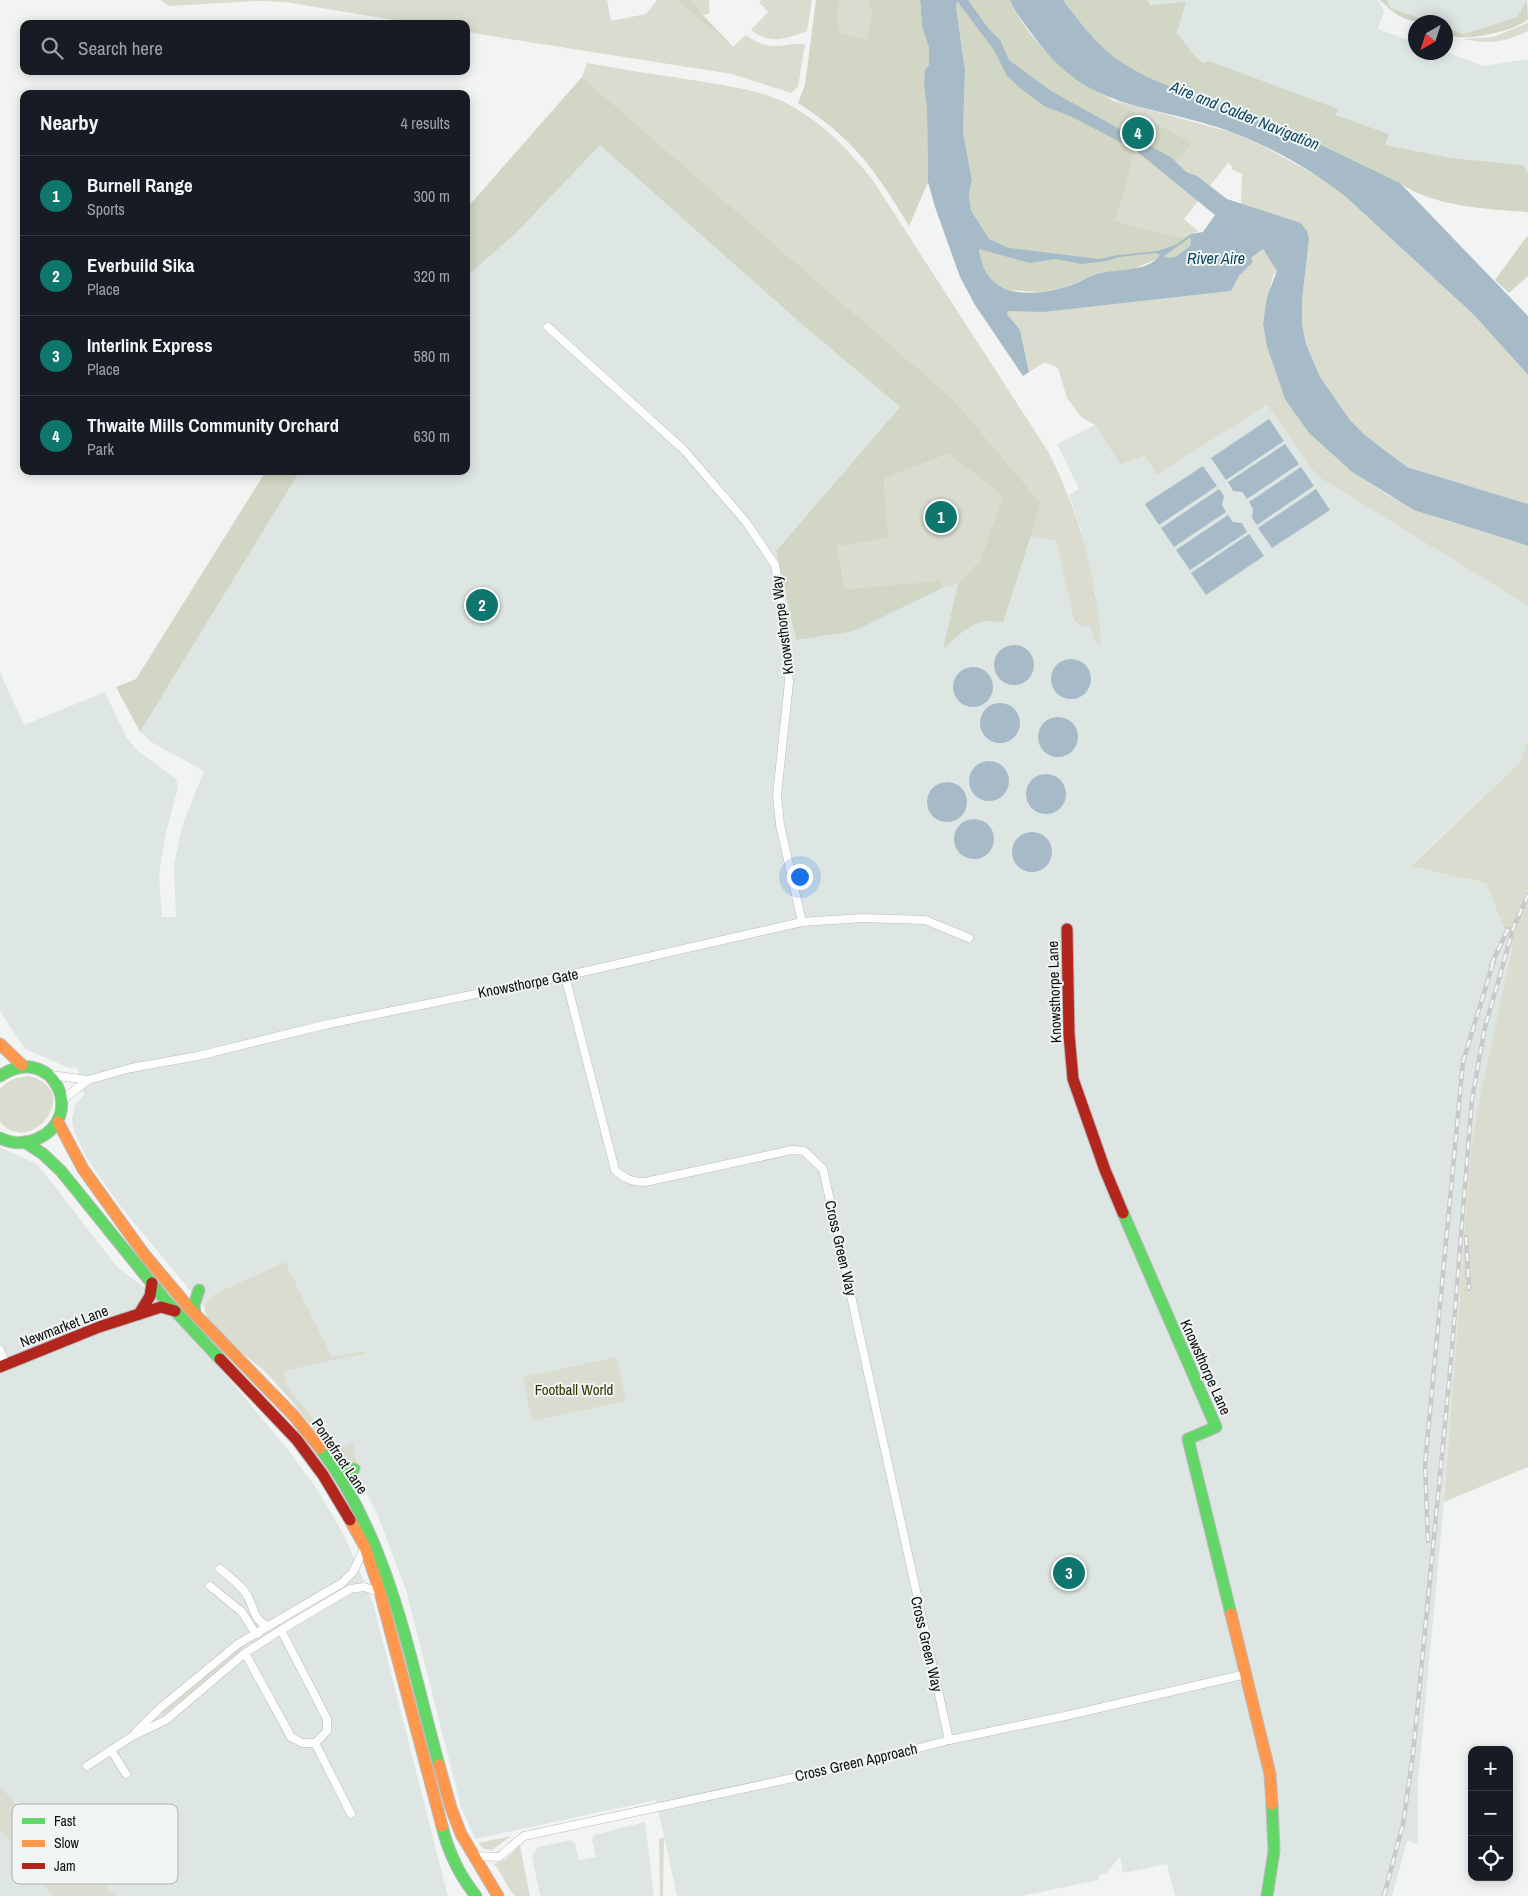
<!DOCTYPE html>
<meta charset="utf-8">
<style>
:root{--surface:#171b24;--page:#20242c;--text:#f1f3f6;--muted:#9ea1a6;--line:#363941;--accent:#0f766e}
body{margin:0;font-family:"Archivo Narrow",sans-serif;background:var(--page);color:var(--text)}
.controls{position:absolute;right:15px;bottom:15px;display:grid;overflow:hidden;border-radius:10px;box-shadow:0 2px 12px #0003}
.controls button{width:45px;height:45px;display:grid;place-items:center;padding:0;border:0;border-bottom:1px solid var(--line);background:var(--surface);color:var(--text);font:25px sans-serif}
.compass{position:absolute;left:1408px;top:15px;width:45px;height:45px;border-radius:50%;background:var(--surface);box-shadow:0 2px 12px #0003;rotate:219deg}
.you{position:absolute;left:799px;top:876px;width:18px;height:18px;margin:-12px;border:4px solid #fff;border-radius:50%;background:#1a73e8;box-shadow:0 0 0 8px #1a73e833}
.badge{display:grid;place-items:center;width:32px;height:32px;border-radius:50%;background:var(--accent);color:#fff;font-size:16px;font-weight:700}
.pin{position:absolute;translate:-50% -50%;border:2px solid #fff;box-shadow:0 1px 5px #0006}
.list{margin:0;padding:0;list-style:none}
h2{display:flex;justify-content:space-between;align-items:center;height:65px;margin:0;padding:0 20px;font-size:21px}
h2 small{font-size:16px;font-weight:400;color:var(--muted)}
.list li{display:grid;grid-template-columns:32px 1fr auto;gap:15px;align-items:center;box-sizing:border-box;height:80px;padding:0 20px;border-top:1px solid var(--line)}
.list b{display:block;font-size:19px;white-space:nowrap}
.list p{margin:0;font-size:16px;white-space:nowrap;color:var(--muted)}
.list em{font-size:16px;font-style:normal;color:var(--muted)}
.icon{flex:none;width:28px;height:28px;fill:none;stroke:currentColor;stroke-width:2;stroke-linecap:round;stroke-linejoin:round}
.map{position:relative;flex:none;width:1528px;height:1896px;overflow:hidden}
.search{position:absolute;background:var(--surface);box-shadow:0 2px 12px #0003;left:20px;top:20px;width:450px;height:55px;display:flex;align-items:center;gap:12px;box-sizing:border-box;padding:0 18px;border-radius:10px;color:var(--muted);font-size:19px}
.panel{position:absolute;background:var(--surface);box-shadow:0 2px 12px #0003;left:20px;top:90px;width:450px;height:385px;border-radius:10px}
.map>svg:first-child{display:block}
</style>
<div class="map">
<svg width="1528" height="1896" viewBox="0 0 1528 1896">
<rect width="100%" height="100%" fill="#f2f4f3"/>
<g fill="#dee6e3">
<path d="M1148 0H1378L1384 11 1378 29 1415 42 1416 52H1446L1484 66 1528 59V174L1523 165 1452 158 1384 145 1389 134 1336 115 1338 110 1203 63 1193 54Z"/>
<path d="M1387 0H1527L1517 17 1463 34 1446 27V22H1431L1391 8Z"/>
<path d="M600 144 804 326 900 407 776 551 796 640 1003 496 944 648 969 627 990 619 1003 623 1030 536 1056 541 1074 621 1078 626H1091L1094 640 1096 594 1080 527 1069 495 1079 489 1057 444 1095 425 1120 465 1144 456 1157 475 1267 405 1317 476 1528 606V738L1521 761 1411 865 1486 883 1512 949 1479 1100 1471 1148 1444 1502 1418 1782V1844L1407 1841 1392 1896H1175L1167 1864 1123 1873 1120 1856 1107 1873 1099 1875V1880L1021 1896H677L656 1800 475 1839 461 1807 406 1590 378 1516 362 1485 280 1382 206 1310 121 1207 86 1157 74 1132 72 1119 75 1105 84 1095 77 1067 69 1068 25 1049 0 1011V672L24 725 105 692 126 737 138 751 176 779 178 787 165 836 159 874 162 917H176L174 865 182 826 204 771 151 742 140 732 300 471H466V277L517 232Z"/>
<path d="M0 1147 38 1165 118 1268 152 1293 212 1359 286 1447 317 1489 344 1535 373 1603 448 1896H105L0 1791Z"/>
<path d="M645 1822 654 1896H540L532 1856 538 1847 571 1840 575 1844 579 1860 596 1857 592 1840 594 1835Z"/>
<path d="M0 1831 13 1844 17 1858 54 1896H0Z"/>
</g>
<g fill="#d9dccf">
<path d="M161 0H607L611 21 646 14 657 0H676L733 47 746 35C770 53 779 43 805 44L798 87 791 93 732 74 466 32V24H418L286 2 255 1 169 6Z"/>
<path d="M692 0H709L710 13 705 15 695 8Z"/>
<path d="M761 0H812L807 31C786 39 770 45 751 30L768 12 759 2Z"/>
<path d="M840 0H867L872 13 866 39 841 33 837 23Z"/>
<path d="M1528 23V31C1503 43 1489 44 1462 39L1493 37Z"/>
<path d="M587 63C622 69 657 75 692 80 722 85 756 89 784 102 820 120 847 148 872 179L1049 453C1079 513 1097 576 1101 644L1094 640 1090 626 1081 627 1074 621 1056 541 1030 536 1041 503 953 399 582 77Z"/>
<path d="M1117 101 1234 133 1261 145 1326 181 1346 197 1474 315 1528 375V504L1407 467 1366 436 1350 420 1320 377 1306 344 1302 324V300L1309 239 1261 211 1241 204 1242 174 1231 169 1232 166 1228 163 1184 219 1198 231 1186 238 1065 249 1110 105Z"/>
<path d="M1263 249 1277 271 1273 276 1263 323 1267 347 1281 388 1309 433 1352 472 1391 497 1438 518 1528 546V606L1317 476 1267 405 1157 475 1144 456 1120 465 1095 425 1082 418 1067 398 1058 368 1045 362 1029 372 1020 330 1007 314V310L1044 312 1231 291 1239 276 1253 262 1251 258Z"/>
<path d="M948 454 1003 496 980 560 958 584 942 588 941 581 845 589 837 545 887 538 884 479Z"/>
<path d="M1528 738V1467L1444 1502 1471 1148 1479 1100 1512 949 1486 883 1411 866 1521 761Z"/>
<path d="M29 1076C85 1091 30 1158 0 1122V1089C8 1080 17 1077 29 1076Z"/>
<path d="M285 1262 332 1357 365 1351V1353L284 1371 286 1385 316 1422 327 1439 337 1449 353 1443 356 1461 352 1466 341 1464C316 1433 292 1398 263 1370 248 1356 213 1333 206 1314 202 1304 209 1298 217 1293Z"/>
<path d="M617 1357 626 1401 532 1421 523 1377Z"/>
<path d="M242 1647 240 1655 163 1715V1711Z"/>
<path d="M0 1786 18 1807 116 1896H54L17 1858 13 1844 0 1831Z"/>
<path d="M511 1836 492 1850 484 1849 478 1843Z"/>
<path d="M664 1837 663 1896H660L659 1839Z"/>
<path d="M520 1845 530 1896H515C506 1886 503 1875 494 1864L505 1860Z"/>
</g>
<g fill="#d2d6c5">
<path d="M676 0H692C696 10 724 36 733 47Z"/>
<path d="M816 0H840L837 22 841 33 866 39 872 13 867 0H920L922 26 929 48V65L924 85 927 109 928 182 909 226C875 170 854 139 798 103L805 85Z"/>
<path d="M955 0H1010C1043 74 1125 106 1192 143L1176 161H1150L1134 149 1124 193 1114 221 1165 235 1189 238 1191 239 1190 246C1180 251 1175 262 1164 256L1129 271 1094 275 1063 288 1040 292 1008 290 994 283 988 277 980 261 977 219 971 210 969 195 972 180 963 132 965 70Z"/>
<path d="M1063 0H1148L1151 5 1186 2 1177 33 1193 54 1203 63 1209 61 1338 109 1336 115 1389 134 1385 145 1452 158 1523 165 1528 174V212C1488 209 1433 207 1400 183L1311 140 1267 121 1256 120 1248 114C1204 97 1152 86 1114 57 1094 41 1078 20 1063 0Z"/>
<path d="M1380 0H1387L1391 8 1431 22C1407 23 1397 17 1380 0Z"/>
<path d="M1527 0 1528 19C1518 30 1472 40 1457 37 1453 37 1449 35 1446 33V27L1463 34 1517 17Z"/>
<path d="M582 77 953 399 1041 503 1003 623C977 615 962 633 943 649L958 584 980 560 1003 496 948 454 884 479 888 538 837 546 845 589 941 581 942 588 854 631 796 640 776 551 900 407 804 326 600 145 517 232 466 277V209Z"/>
<path d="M1528 235V276L1509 293 1495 280Z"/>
<path d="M266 471H300L140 732 116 687 136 679Z"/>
</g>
<g fill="#a6bbc7" fill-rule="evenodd">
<path d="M920 0H968L988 28 1000 40 1009 60 1051 91 1172 158 1186 172 1197 176 1227 199 1301 223 1307 231 1309 239 1302 300V324L1306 344 1320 377 1350 420 1366 436 1407 467 1528 504V546L1414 510 1352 472 1309 433 1285 399 1267 347 1263 324 1267 297 1277 271 1263 249 1251 258 1253 262 1239 276 1231 291 1044 312 1008 311 1007 314 1020 330 1029 372 1023 376 975 305 960 277 935 207 928 182 927 109 924 85 925 70 929 65V48L922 26ZM957 1 994 50 1007 76 1020 88 1044 106 1070 116 1134 149 1215 215 1203 232 1191 234 1177 244 1158 251 1118 255 1099 259 1009 248 989 239 971 210 969 195 972 180 963 132 965 70 956 7ZM1189 238 1191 239 1190 246C1181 251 1175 262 1164 256ZM979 249 1030 263 1056 259 1081 264 1107 261 1118 257 1156 253 1160 255C1147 274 1112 268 1094 275 1084 279 1074 285 1062 288 1025 298 984 296 979 249Z"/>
<path d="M1010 0H1063C1078 20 1094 41 1114 57 1152 85 1204 98 1248 114L1256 120 1267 121 1311 140 1400 183 1528 316V375L1474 315 1346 197C1309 168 1265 143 1220 128 1144 103 1088 110 1035 38 1026 26 1016 14 1010 0Z"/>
<path d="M1269 419 1284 441 1226 480 1211 458Z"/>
<path d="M1285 444 1299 464 1247 499 1242 492 1233 491 1228 482Z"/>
<path d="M1203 466 1217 486 1159 525 1145 504Z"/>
<path d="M1301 467 1314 486 1257 525 1252 518 1253 509 1249 502Z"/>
<path d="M1219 489 1224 496 1222 505 1226 512 1174 547 1161 528Z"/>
<path d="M1316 489 1330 510 1272 548 1258 528Z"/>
<path d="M1228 515 1233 522 1242 523 1247 532 1190 570 1176 550Z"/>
<path d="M1249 534 1264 556 1206 595 1191 573Z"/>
<circle cx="1014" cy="665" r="20"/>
<circle cx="1071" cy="679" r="20"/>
<circle cx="973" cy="687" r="20"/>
<circle cx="1000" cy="723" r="20"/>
<circle cx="1058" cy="737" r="20"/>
<circle cx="989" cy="781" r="20"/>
<circle cx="1046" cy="794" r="20"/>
<circle cx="947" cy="802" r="20"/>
<circle cx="974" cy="839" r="20"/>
<circle cx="1032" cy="852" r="20"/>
</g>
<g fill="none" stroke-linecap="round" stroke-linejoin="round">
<defs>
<g id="street">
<path d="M548 327 684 450 746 522 775 565 783 612 789 682 777 795 780 825 802 922"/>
<path d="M565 976 615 1170C625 1179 632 1182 645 1182L792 1150 804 1151 823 1169 949 1740"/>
<path d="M50 1075 88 1080 131 1068 198 1056 328 1024 565 976 802 922 862 918 925 920 969 938"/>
<path d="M61 1101 88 1080"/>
<path d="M0 1350 6 1365"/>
<path d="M220 1569C229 1577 243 1586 248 1597 254 1608 254 1620 267 1626"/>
<path d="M210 1586 242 1612 255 1633 258 1634"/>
<path d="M245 1653 291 1737 302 1743H315L327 1731V1719L281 1630"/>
<path d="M136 1732 159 1709 238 1644 342 1583 353 1572 365 1547"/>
<path d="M315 1743 351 1814"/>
<path d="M111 1750 126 1774"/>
<path d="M87 1766 131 1737 166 1720 245 1653 281 1630 350 1589 364 1587 380 1592"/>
<path d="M475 1856 499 1857 524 1836 867 1762 949 1740 1065 1716 1246 1674"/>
</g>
<g id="fast">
<path d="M0 1076C52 1041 88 1117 37 1139 25 1144 12 1144 0 1138"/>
<path d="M25 1142 43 1154 61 1171 166 1301 220 1359"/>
<path d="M1123 1213 1216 1427 1188 1439 1231 1614"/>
<path d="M195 1314 194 1305 199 1290"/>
<path d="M320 1448C390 1540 409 1657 439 1765"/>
<path d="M341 1478 354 1469"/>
<path d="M442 1826C448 1851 460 1876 476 1896"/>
<path d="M1267 1896 1274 1851 1272 1804"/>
</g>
<g id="slow">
<path d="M0 1044 22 1065"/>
<path d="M58 1122 83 1169 144 1254 191 1310 294 1416 320 1448"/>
<path d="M350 1520 365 1547 380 1592 442 1826"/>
<path d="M1231 1614 1270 1774 1272 1804"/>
<path d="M439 1765 451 1808 461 1834 498 1896"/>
</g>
<g id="jam">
<path d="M1067 929 1069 1034 1073 1079 1105 1170 1123 1213"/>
<path d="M139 1314 150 1296 152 1283"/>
<path d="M220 1359 297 1440 323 1475 350 1520"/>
<path d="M0 1367 99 1327 161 1307 175 1311"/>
</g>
</defs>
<use href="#street" stroke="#b9bbba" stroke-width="9"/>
<use href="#fast" stroke="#b9bbba" stroke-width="13"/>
<use href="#slow" stroke="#b9bbba" stroke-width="13"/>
<use href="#jam" stroke="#b9bbba" stroke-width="13"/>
<use href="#street" stroke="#fdfdfd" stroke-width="8"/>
<use href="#fast" stroke="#63d668" stroke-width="11"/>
<use href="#slow" stroke="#ff974d" stroke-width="11"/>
<use href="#jam" stroke="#b3261e" stroke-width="11"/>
<defs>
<g id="rail">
<path d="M1491 965 1508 929"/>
<path d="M1466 1237 1469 1289"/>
<path d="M1428 1541 1425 1464 1463 1062 1494 960"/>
<path d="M1384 1896 1403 1824 1413 1754 1451 1361 1472 1099 1485 1027 1514 926 1528 895"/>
</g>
</defs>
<use href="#rail" stroke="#c8c9c8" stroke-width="4.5"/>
<use href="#rail" stroke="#f1f5f4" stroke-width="2.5" stroke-dasharray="8" stroke-linecap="butt"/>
</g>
<g text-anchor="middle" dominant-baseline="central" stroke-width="4" stroke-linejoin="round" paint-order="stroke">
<g font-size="15" fill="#0f1110" stroke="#f1f5f4">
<text transform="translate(782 625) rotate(-97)">Knowsthorpe Way</text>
<text transform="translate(528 983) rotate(-11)">Knowsthorpe Gate</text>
<text transform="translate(1054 992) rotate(-92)">Knowsthorpe Lane</text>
<text transform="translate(841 1248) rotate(77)">Cross Green Way</text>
<text transform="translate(64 1326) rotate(-21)">Newmarket Lane</text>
<text transform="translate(1206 1367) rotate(66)">Knowsthorpe Lane</text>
<text transform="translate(340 1456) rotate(56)">Pontefract Lane</text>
<text transform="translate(927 1644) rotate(77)">Cross Green Way</text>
<text transform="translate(856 1762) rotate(-13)">Cross Green Approach</text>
</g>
<g font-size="15" fill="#2e3400" stroke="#f1f5f4">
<text x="574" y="1389">Football World</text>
</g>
<g font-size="16" font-style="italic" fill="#0c4560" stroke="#f1f5f4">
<text transform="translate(1245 115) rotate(22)">Aire and Calder Navigation</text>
<text x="1216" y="258">River Aire</text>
</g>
</g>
<rect x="12" y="1804" width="166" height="80" rx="8" fill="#f1f5f4" stroke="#adb1b0" stroke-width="1"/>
<rect x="22" y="1818" width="23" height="6" fill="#63d668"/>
<rect x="22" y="1840" width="23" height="7" fill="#ff974d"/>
<rect x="22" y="1863" width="23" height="6" fill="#b3261e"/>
<g font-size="14" fill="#0f1110">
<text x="54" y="1826">Fast</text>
<text x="54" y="1848">Slow</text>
<text x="54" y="1871">Jam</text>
</g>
</svg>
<div class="controls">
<button>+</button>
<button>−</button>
<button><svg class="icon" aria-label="locate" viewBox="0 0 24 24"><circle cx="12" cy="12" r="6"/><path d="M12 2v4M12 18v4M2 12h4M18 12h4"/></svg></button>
</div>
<svg class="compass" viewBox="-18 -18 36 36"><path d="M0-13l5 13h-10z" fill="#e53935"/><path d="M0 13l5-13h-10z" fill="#9ea1a6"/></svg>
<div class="you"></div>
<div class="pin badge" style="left:941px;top:517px">1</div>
<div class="pin badge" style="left:482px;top:605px">2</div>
<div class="pin badge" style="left:1069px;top:1573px">3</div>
<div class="pin badge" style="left:1138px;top:133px">4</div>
<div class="search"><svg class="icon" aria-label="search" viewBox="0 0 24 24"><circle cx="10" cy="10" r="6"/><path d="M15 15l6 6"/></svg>Search here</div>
<section class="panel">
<h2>Nearby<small>4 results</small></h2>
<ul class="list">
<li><span class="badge">1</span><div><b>Burnell Range</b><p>Sports</p></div><em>300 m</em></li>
<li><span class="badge">2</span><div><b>Everbuild Sika</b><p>Place</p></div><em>320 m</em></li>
<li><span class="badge">3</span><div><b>Interlink Express</b><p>Place</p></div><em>580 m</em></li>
<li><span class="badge">4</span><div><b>Thwaite Mills Community Orchard</b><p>Park</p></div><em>630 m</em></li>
</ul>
</section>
</div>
